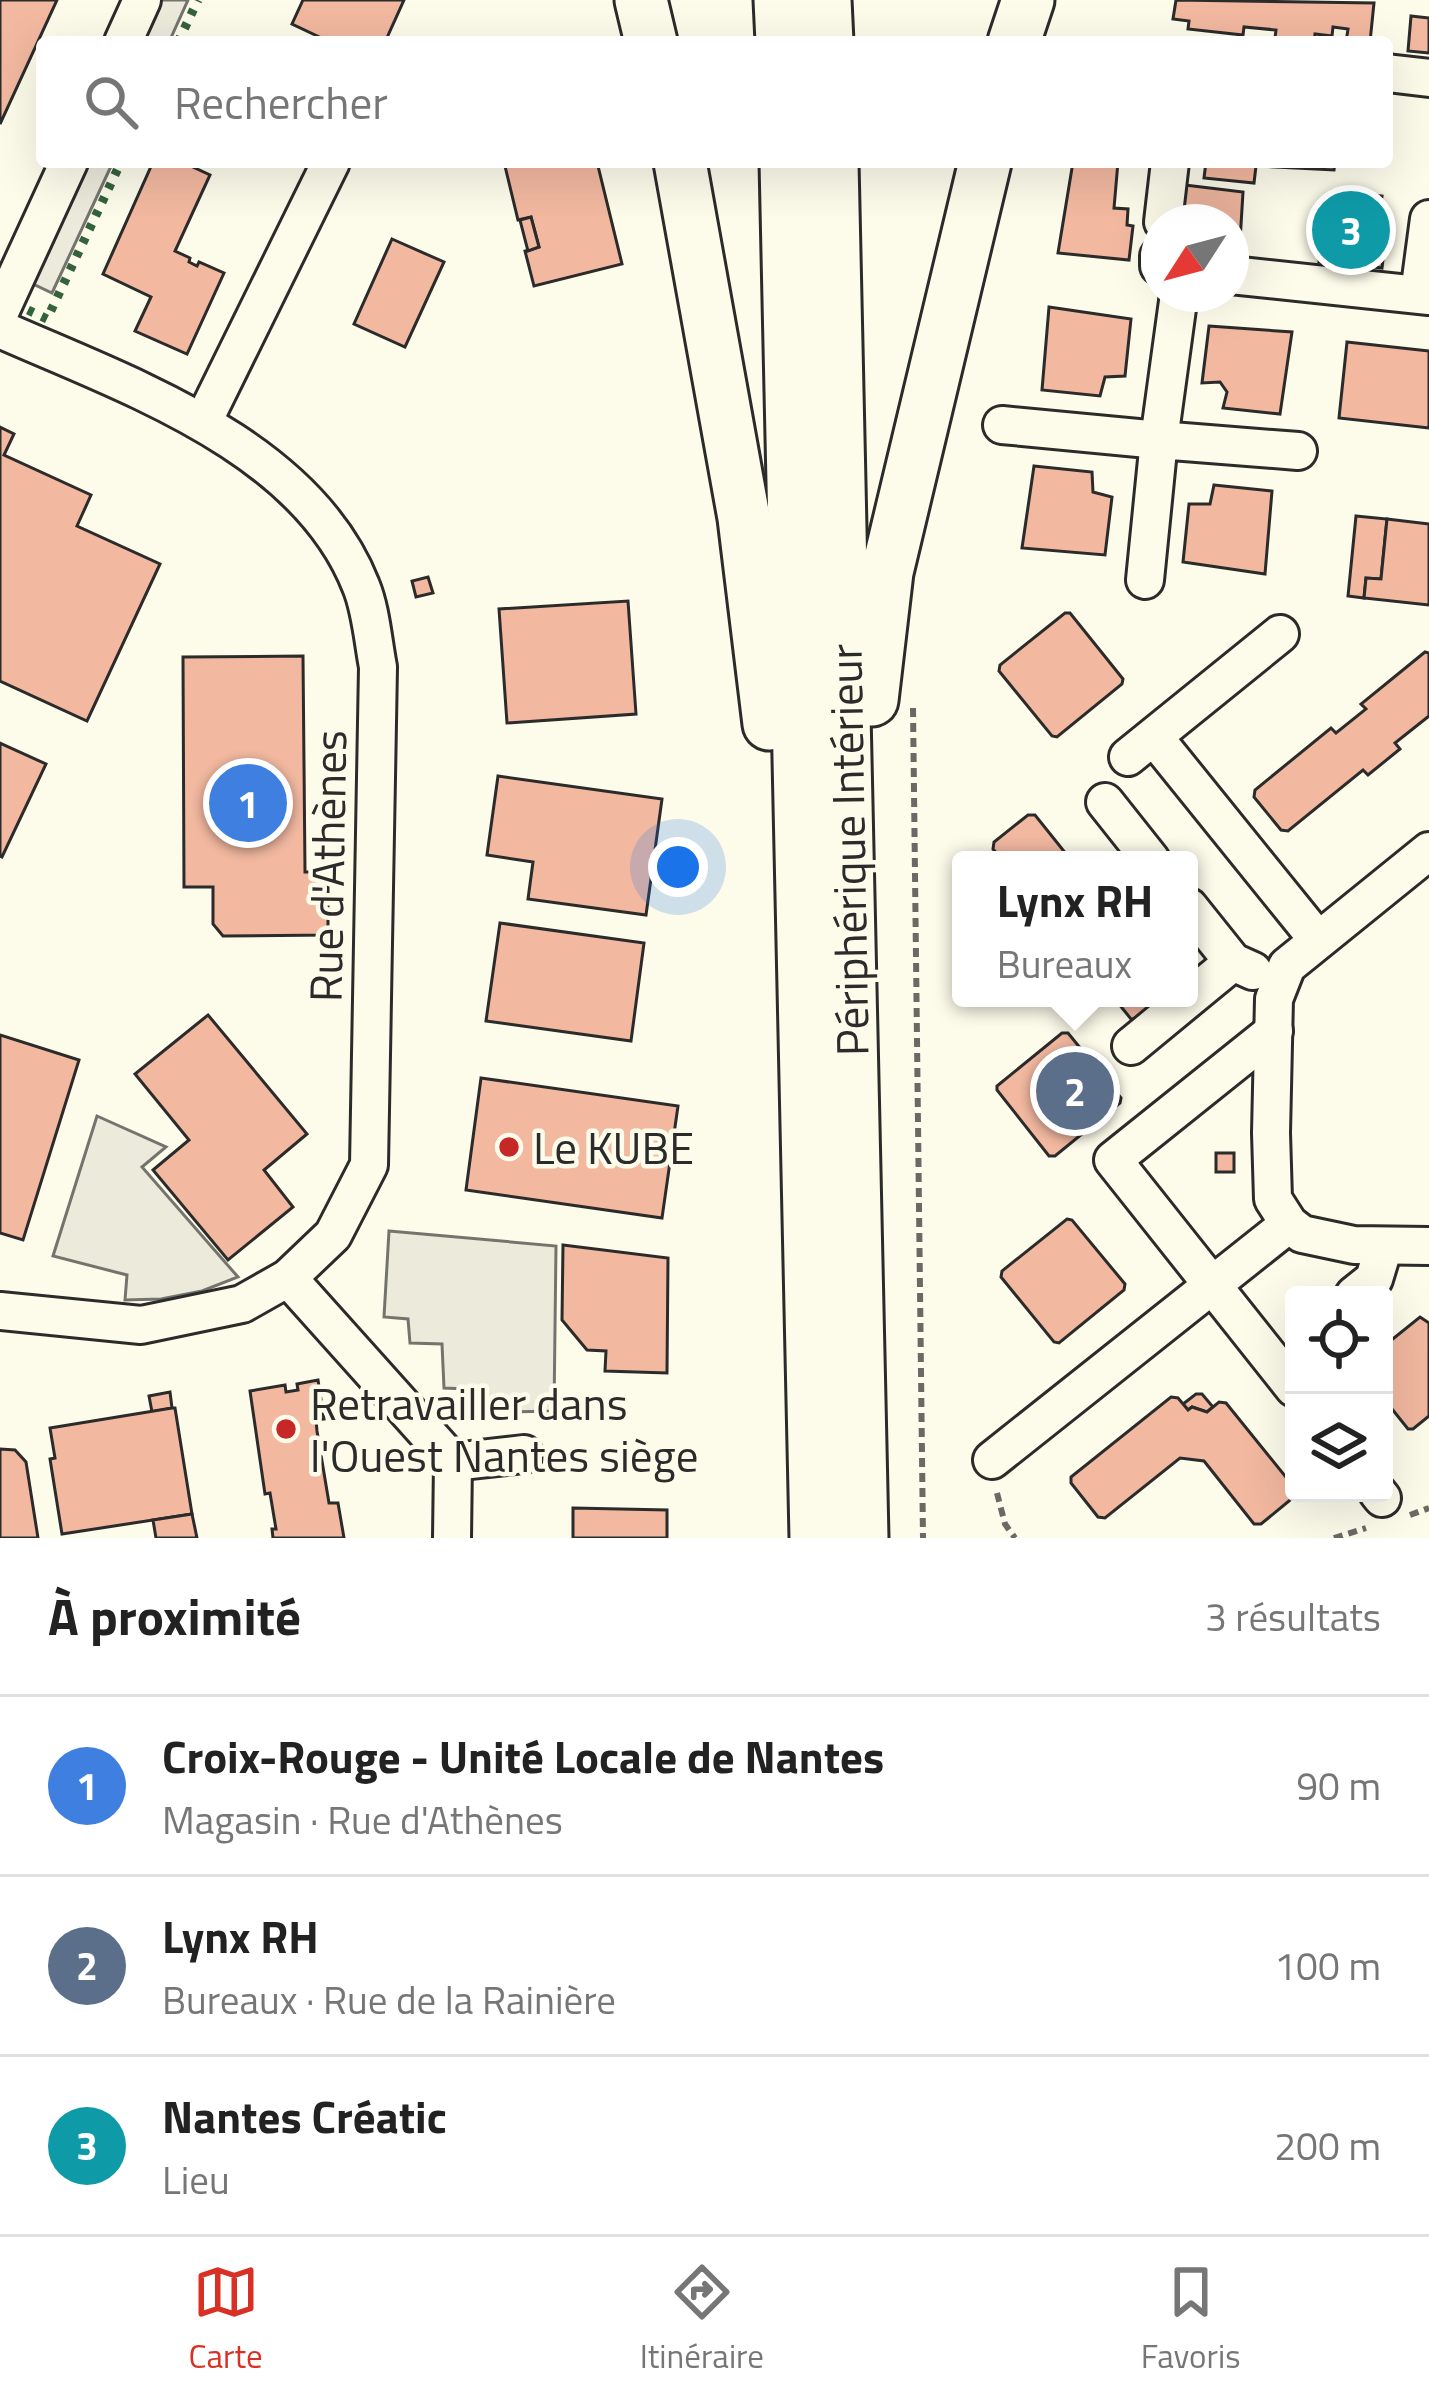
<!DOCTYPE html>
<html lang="fr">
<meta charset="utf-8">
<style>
:root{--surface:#fff;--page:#f2f2f2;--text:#222;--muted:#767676;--line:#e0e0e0;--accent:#d93025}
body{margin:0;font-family:"Titillium Web",sans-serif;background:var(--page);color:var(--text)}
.controls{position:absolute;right:36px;bottom:36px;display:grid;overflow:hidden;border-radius:12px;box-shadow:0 12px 48px #0002}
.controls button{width:108px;height:108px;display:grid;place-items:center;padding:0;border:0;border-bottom:3px solid var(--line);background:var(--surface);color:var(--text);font:60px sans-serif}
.compass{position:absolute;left:1141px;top:204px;width:108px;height:108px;border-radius:50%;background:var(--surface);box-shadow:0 12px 48px #0002;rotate:234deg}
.you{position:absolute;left:678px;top:867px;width:42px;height:42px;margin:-30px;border:9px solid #fff;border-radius:50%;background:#1a73e8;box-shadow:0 0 0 18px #1a73e833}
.badge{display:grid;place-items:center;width:78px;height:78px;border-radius:50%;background:var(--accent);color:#fff;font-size:39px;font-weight:700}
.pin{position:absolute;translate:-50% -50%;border:6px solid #fff;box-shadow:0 3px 12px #0006}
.popup{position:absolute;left:952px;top:851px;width:246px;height:156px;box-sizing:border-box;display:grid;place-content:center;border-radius:12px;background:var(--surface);filter:drop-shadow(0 3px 9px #0005);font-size:39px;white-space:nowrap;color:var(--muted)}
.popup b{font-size:45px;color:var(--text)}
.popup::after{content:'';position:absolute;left:50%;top:100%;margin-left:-24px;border:24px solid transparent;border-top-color:var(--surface)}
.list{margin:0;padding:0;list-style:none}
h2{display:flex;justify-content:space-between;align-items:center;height:156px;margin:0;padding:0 48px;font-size:51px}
h2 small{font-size:39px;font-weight:400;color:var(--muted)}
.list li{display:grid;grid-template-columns:78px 1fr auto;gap:36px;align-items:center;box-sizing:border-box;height:180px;padding:0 48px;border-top:3px solid var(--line)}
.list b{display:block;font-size:45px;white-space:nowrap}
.list p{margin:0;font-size:39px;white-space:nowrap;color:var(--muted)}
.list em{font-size:39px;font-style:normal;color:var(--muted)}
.icon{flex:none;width:66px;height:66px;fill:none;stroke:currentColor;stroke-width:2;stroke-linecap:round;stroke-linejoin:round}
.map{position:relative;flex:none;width:1429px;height:1538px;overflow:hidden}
.search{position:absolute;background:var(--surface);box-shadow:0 12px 48px #0002;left:36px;right:36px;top:36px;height:132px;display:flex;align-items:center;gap:30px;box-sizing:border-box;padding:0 42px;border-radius:12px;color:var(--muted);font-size:45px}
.sheet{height:696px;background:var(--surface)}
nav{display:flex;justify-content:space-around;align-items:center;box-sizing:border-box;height:168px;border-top:3px solid var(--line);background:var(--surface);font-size:33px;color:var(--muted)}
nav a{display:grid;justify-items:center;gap:6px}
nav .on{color:var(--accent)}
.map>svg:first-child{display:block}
</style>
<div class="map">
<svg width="1429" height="1538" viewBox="0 0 1429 1538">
<rect width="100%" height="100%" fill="#fdfbea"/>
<g fill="#eceadb" stroke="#74746e" stroke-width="3">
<path d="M161 0H188L169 42H141Z"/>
<path d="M85 162H113L52 293 29 282Z"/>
<path d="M97 1116 166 1147 142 1167 238 1277 202 1291 161 1299 125 1300 127 1275 53 1256Z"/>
<path d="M389 1231 556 1246 554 1411 468 1413 466 1389 444 1388 442 1344 410 1343 408 1319 384 1317Z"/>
</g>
<g fill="#f2b8a0" stroke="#2b2b2b" stroke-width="3">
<path d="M0 0H57L0 124Z"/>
<path d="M303 0H404L385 42H330L292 24Z"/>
<path d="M1176 0 1374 3 1370 42H1346L1348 29 1333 27 1332 36 1315 34 1314 42 1275 38 1276 30 1244 27 1243 35 1188 29 1189 21 1173 19Z"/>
<path d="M1411 16 1429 18V53L1408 51Z"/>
<path d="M153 162H182L210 175 175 251 190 258 189 262 197 266 199 262 224 273 187 354 135 331 151 297 103 274Z"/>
<path d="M504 162H597L622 264 534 286 525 251 539 247 531 217 518 220Z"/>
<path d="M1073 162H1118L1114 208 1128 209 1127 225 1133 226 1129 260 1058 253Z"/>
<path d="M1206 162H1335L1334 170 1256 166 1254 183 1204 178Z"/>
<path d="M1185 185 1243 192 1239 258H1231V222L1181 220Z"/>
<path d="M1333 191 1382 196 1378 231 1372 236 1379 238V247L1371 250 1384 251 1382 268 1358 265 1357 270 1319 262 1323 228H1330Z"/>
<path d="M531 217 539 247 528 251 520 220Z"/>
<path d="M392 239 444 262 405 347 354 324Z"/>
<path d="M1049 307 1131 319 1125 376 1105 377 1100 396 1042 390Z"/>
<path d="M1209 326 1292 332 1280 414 1223 408 1227 392 1220 382 1202 383Z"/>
<path d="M1347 342 1429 351V428L1339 418Z"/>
<path d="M0 427 14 434 4 455 91 495 77 526 160 564 87 721 0 681Z"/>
<path d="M1034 466 1092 472 1093 492 1112 497 1105 555 1022 548Z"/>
<path d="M1214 485 1272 491 1265 574 1183 562 1189 504H1210Z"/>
<path d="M1356 516 1387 519 1381 579 1366 578 1364 598 1348 596Z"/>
<path d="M1387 519 1429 524V605L1364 598 1366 578 1381 579Z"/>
<path d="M428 577 433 593 416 597 412 581Z"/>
<path d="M628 601 636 714 507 723 499 609Z"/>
<path d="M1065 613H1070L1123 679 1122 684 1057 737 1052 736 999 671 1000 665Z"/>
<path d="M1425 652 1429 653V716L1395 743 1400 749 1368 775 1363 770 1288 831 1281 830 1254 797 1255 790 1331 728 1336 733 1366 709 1361 704Z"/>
<path d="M303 656 305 872H328V935L223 936 213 924V887H184L183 657Z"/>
<path d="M0 743 46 764 2 857 0 856Z"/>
<path d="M498 776 662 799 646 915 528 899 533 862 487 855Z"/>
<path d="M1028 815H1035L1071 860H1002L993 849 994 842Z"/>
<path d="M500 923 644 943 631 1041 486 1021Z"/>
<path d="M1114 998H1164L1138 1019H1131Z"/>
<path d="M208 1015 307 1134 264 1170 293 1207 228 1260 153 1170 189 1140 135 1074Z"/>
<path d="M1062 1033H1068L1121 1098 1120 1103 1055 1156H1049L997 1090V1086Z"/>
<path d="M0 1035 79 1060 23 1240 0 1233Z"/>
<path d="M481 1078 678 1106 662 1218 466 1190Z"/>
<rect x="1216" y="1153" width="18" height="19"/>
<path d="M1067 1219 1072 1220 1125 1284 1124 1290 1059 1343 1054 1342 1001 1277 1002 1271Z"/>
<path d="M563 1245 668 1258 667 1373 605 1371 606 1351 587 1350 562 1320Z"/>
<path d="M1420 1317 1429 1323V1416L1413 1429H1408L1384 1399V1346Z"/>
<path d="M318 1380 324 1419 316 1420 317 1431 329 1503H338L344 1538H273L272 1529H276L270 1493 265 1494 250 1391 285 1385 286 1392 298 1390 297 1384Z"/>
<path d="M170 1392 172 1408 152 1412 149 1396Z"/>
<path d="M1196 1394H1202L1213 1407 1207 1412 1192 1407 1188 1410 1183 1404Z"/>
<path d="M1171 1397 1178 1398 1188 1410 1192 1407 1207 1412 1219 1402 1226 1403 1294 1487 1295 1496 1261 1524H1254L1204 1461 1180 1458 1105 1518 1098 1517 1071 1483V1477Z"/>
<path d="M172 1408H175L192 1514 62 1534 50 1459 55 1458 50 1428Z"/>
<path d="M0 1449 15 1450 26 1462 38 1538H0Z"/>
<path d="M573 1508 667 1510V1538H573Z"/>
<path d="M192 1514 197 1538H156L153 1520Z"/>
</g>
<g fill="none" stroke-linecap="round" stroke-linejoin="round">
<defs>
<g id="minor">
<path d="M123 42 142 0"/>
<path d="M1387 73 1429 78"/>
<path d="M1163 222 1170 162"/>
<path d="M1159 256V266"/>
<path d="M1231 275 1429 296"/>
<path d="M1419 294 1429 219"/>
<path d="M0 312 69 162"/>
<path d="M0 329C126 385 306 445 361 586 371 610 373 641 378 667L369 1165 333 1235 288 1278 242 1304 141 1325 0 1311"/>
<path d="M203 422 331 162"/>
<path d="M1002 425 1159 440 1179 294"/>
<path d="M1145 580 1159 440 1298 451"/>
<path d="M1154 737 1318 940"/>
<path d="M1128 757 1280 634"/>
<path d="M1105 802 1151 860"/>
<path d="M1429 851 1287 966 1274 999 1271 1133 1273 1199 1289 1224 1302 1234 1354 1245 1429 1246"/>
<path d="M1189 907 1233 962 1253 971"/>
<path d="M1274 1031 1113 1160 1294 1388"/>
<path d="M1131 1046 1233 962"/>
<path d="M288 1278 453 1462 452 1538"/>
<path d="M1354 1295 1374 1279 1384 1246"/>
<path d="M992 1460 1289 1224"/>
<path d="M453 1462 524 1454"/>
<path d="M1378 1493 1382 1498"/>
</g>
<g id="highway">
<path d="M641 0 651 42"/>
<path d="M780 0 782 42"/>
<path d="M825 0 827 42"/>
<path d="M1014 42 1028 0"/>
<path d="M680 162 744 518 769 724"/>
<path d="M786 162 816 1538"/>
<path d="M832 162 862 1538"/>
<path d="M872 700 887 572 985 162"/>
</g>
</defs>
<use href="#minor" stroke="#2b2b2b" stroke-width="42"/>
<use href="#highway" stroke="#2b2b2b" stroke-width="57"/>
<g stroke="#6a6964" stroke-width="6" stroke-dasharray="9 6" stroke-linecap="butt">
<path d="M913 708 923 1538"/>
<path d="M997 1493 1005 1524 1015 1538"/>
<path d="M1410 1515 1429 1508"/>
<path d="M1334 1538 1366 1528"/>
</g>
<use href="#minor" stroke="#fdfbea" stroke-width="36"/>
<use href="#highway" stroke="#fdfbea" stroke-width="51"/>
<g stroke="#34623c" stroke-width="9" stroke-dasharray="6 9" stroke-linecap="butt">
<path d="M178 42 198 0"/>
<path d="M28 310 47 319 121 162"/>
</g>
</g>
<g fill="#c62828" stroke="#fdfbea" stroke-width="4.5">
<circle cx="509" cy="1147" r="12"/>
<circle cx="286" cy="1429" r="12"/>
</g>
<g text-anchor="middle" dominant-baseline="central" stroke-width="9" stroke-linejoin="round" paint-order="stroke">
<g font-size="45" fill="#2b2b2b" stroke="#fdfbea">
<text transform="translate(848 850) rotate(-91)">Périphérique Intérieur</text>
<text transform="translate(327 866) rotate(-89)">Rue d'Athènes</text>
</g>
<g font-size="45" fill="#2b2b2b" stroke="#fdfbea" text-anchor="start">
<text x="533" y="1147">Le KUBE</text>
<text x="310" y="1403">Retravailler dans<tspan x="310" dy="52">l'Ouest Nantes siège</tspan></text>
</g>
</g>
</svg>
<div class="controls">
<button><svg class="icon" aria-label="locate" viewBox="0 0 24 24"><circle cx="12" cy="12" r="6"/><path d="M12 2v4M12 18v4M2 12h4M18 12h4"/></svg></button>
<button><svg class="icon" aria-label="layers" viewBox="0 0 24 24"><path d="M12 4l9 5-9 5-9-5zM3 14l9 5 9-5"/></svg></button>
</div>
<svg class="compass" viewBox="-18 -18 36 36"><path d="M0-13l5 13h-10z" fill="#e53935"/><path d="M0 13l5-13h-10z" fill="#767676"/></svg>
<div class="you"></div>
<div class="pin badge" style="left:248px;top:803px;background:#3f7fe0">1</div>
<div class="pin badge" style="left:1075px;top:1091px;background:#5c6f8a">2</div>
<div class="popup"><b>Lynx RH</b>Bureaux</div>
<div class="pin badge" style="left:1351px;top:230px;background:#0f9aa8">3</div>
<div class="search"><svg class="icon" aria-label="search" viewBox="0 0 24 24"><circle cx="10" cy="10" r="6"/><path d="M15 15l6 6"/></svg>Rechercher</div>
</div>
<section class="sheet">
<h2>À proximité<small>3 résultats</small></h2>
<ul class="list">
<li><span class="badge" style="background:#3f7fe0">1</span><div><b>Croix-Rouge - Unité Locale de Nantes</b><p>Magasin · Rue d'Athènes</p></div><em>90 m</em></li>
<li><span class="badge" style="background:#5c6f8a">2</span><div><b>Lynx RH</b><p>Bureaux · Rue de la Rainière</p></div><em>100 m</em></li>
<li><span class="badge" style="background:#0f9aa8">3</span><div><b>Nantes Créatic</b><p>Lieu</p></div><em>200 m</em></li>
</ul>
</section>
<nav>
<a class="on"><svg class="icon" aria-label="map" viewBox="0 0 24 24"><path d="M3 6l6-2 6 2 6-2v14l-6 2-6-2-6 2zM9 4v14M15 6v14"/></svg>Carte</a>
<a><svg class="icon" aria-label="directions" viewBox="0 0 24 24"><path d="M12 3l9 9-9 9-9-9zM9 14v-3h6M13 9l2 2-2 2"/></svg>Itinéraire</a>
<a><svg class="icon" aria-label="saved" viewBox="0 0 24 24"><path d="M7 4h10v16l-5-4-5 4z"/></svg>Favoris</a>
</nav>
